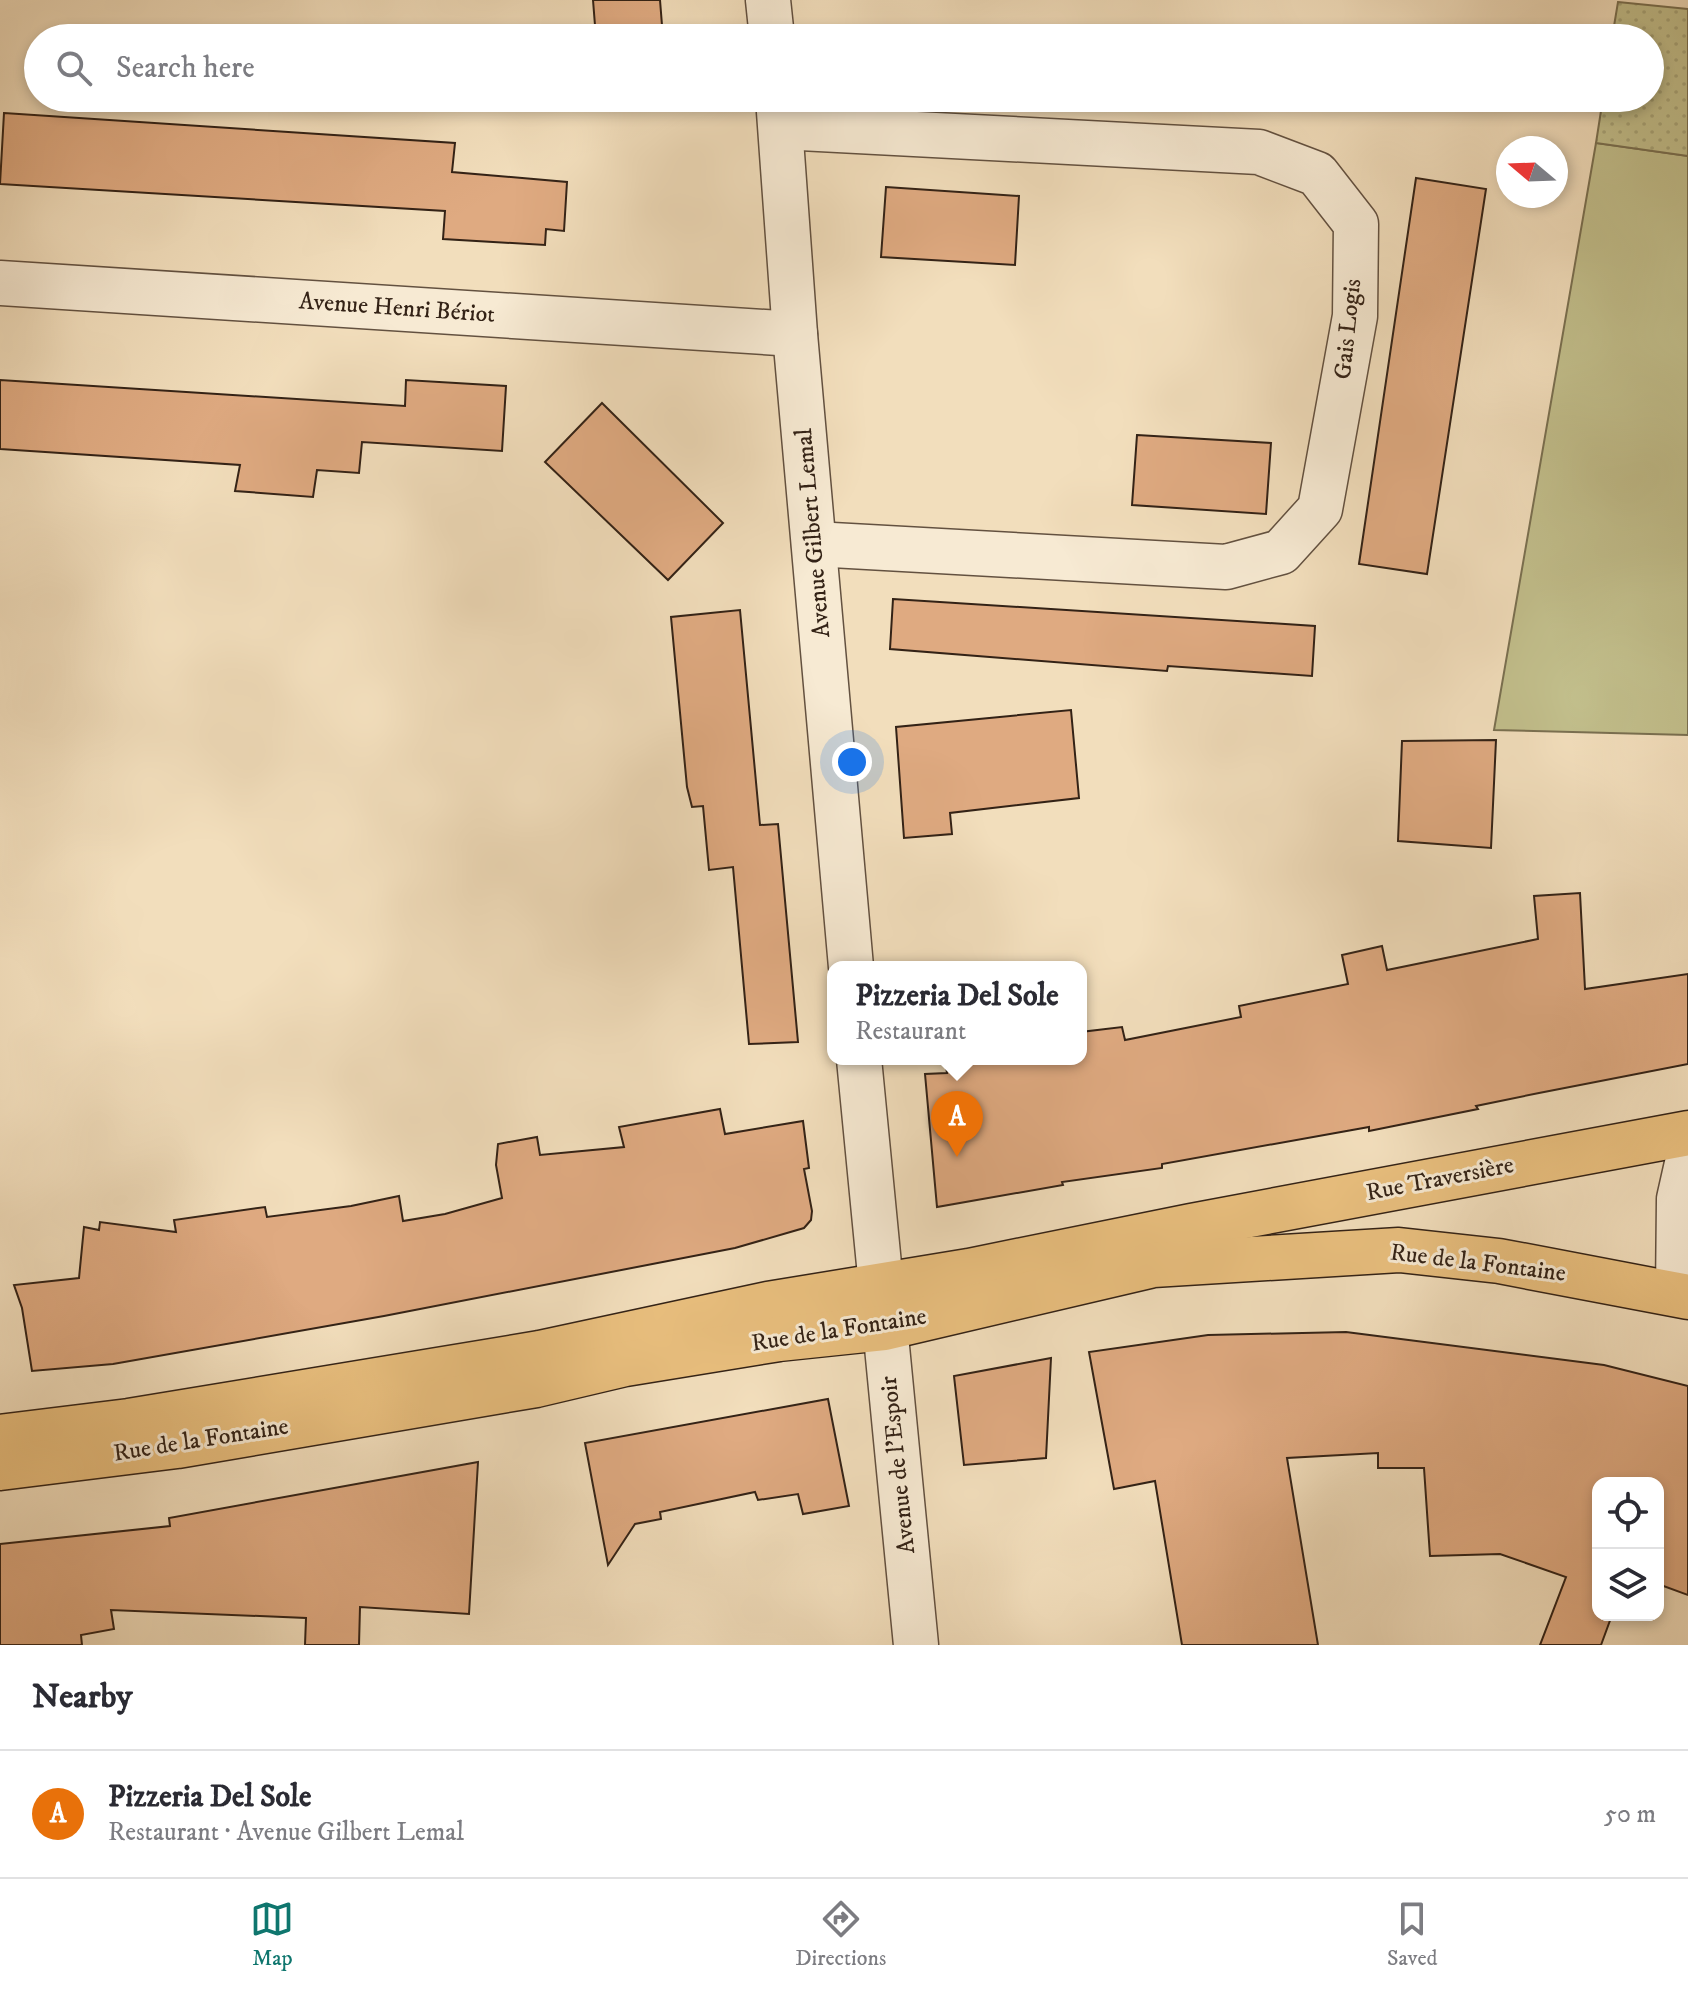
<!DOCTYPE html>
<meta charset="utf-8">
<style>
:root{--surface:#fff;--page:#f7f7f7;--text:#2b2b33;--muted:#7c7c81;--line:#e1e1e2;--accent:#0f766e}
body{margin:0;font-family:"IM FELL DW Pica",serif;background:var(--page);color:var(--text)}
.controls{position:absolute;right:24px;bottom:24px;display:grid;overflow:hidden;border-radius:16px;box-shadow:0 4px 12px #0003}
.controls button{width:72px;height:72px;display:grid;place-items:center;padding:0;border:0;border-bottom:2px solid var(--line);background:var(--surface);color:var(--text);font:40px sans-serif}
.compass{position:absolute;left:1496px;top:136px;width:72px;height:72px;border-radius:50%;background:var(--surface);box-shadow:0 4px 12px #0003;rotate:289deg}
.you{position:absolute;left:852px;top:762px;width:28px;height:28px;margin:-20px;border:6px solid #fff;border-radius:50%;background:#1a73e8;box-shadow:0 0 0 12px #1a73e833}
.badge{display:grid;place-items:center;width:52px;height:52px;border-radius:50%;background:var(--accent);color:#fff;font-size:26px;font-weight:700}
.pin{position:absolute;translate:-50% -66px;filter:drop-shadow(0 2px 4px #0008)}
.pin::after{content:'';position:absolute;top:42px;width:28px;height:24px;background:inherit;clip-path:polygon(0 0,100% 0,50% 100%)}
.popup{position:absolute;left:827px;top:961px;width:260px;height:104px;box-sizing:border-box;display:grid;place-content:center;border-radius:16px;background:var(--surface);filter:drop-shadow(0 2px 6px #0005);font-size:26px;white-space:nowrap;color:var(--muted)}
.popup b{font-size:30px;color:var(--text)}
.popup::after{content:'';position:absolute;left:50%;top:100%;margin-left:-16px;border:16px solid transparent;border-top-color:var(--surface)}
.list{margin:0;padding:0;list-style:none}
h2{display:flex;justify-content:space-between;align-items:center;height:104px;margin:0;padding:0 32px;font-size:34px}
h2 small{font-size:26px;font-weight:400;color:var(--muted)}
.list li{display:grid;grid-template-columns:52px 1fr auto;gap:24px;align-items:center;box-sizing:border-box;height:128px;padding:0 32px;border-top:2px solid var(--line)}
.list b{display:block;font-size:30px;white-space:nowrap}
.list p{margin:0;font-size:26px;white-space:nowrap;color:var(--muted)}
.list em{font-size:26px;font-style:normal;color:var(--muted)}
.icon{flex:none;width:44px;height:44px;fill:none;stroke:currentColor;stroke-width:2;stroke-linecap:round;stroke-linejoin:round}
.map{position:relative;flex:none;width:1688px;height:1645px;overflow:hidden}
.search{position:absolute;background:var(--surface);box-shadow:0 4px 12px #0003;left:24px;right:24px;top:24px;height:88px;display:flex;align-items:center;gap:20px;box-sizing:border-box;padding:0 28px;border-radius:44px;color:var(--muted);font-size:30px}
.sheet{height:232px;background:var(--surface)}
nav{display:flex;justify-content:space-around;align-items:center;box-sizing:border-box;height:112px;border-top:2px solid var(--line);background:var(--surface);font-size:22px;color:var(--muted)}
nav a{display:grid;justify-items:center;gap:4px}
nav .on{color:var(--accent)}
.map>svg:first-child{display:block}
</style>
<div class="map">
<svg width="1688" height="1645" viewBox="0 0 1688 1645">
<defs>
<pattern id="park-dots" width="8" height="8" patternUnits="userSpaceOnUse" patternTransform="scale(2)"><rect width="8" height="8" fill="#c2bf8c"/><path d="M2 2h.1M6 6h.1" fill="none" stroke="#a7a478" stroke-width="1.8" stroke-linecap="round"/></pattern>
</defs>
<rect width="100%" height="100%" fill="#f2debc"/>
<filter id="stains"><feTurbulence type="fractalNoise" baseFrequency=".0025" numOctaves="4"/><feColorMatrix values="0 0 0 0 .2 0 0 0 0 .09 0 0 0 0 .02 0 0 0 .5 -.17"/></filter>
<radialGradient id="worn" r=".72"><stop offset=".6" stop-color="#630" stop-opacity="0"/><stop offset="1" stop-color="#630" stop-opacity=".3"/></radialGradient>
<path fill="#c2bf8c" stroke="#7a7051" stroke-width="2" d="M1596 143 1688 156V735L1494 730Z"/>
<path fill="url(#park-dots)" stroke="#7a7051" stroke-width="2" d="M1618 2 1688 9V156L1596 143 1603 98H1650V38H1612Z"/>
<g fill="#dfaa81" stroke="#332216" stroke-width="2">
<path d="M593 0H660L663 38H596Z"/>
<path d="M4 113 455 143 452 172 567 182 564 231 546 229 545 245 443 239 445 211 0 184Z"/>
<path d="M1416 178 1486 189 1427 574 1359 564Z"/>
<path d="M886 187 1019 196 1015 265 881 257Z"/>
<path d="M0 380 405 406 406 380 506 386 502 451 362 442 359 473 317 470 313 497 235 491 240 465 0 449Z"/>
<path d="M602 403 723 523 668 580 545 462Z"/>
<path d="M1137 435 1271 443 1266 514 1132 505Z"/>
<path d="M893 599 1315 626 1312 676 1168 666 1167 671 890 649Z"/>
<path d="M740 610 760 825 778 824 798 1042 749 1044 733 867 709 870 703 806 692 807 687 787 671 617Z"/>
<path d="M1071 710 1079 798 950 813 952 834 904 838 896 727Z"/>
<path d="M1496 740 1491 848 1398 841 1402 741Z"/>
<path d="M1580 893 1585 989 1688 974V1064L1539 1093 1476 1106 1478 1109 1369 1131V1127L1162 1164V1168L1062 1182 1063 1185 937 1207 925 1074 947 1073 945 1059H1081V1032L1122 1027 1125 1040 1241 1017 1239 1006 1348 984 1342 955 1382 946 1387 970 1538 939 1534 896Z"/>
<path d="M720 1109 725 1134 803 1121 809 1168 804 1169 812 1211 811 1220 804 1228 735 1248 384 1316 113 1364 32 1371 22 1308 14 1285 79 1278 84 1227 99 1230 100 1222 176 1232 174 1220 265 1207 267 1217 351 1206 399 1196 403 1221 445 1214 502 1198 496 1165 498 1144 537 1137 540 1155 624 1147 619 1127Z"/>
<path d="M1346 1332 1604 1365 1688 1386V1595L1658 1584V1483H1598V1615H1612L1601 1645H1540L1566 1577 1500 1554 1430 1556 1424 1468H1378V1453L1287 1458 1318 1645H1182L1155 1481 1114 1489 1089 1352 1208 1335Z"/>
<path d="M1051 1358 1046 1458 964 1465 954 1376Z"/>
<path d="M828 1399 849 1506 803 1514 798 1494 758 1500 755 1492 660 1512 661 1519 635 1524 608 1565 585 1443Z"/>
<path d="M478 1462 469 1614 360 1607 359 1645H305L306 1618 111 1610 114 1629 81 1635 82 1645H0V1544L170 1526 169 1518Z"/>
</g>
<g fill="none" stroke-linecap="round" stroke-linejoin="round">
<defs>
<g id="minor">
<path d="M768 0 772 38"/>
<path d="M778 98 795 334 851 967"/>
<path d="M781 127 1259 152 1317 174 1356 224 1355 316 1320 509 1281 552 1226 567 814 544"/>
<path d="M0 283 795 334"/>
<path d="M859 1059 916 1645"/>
<path d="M1678 1294 1679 1199 1688 1159"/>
</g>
<g id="major">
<path d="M0 1437 129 1421 540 1353 768 1304 969 1271 1191 1226 1688 1133"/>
<path d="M0 1468 177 1446 536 1385 625 1364 779 1339 884 1328 1153 1265 1399 1250 1499 1261 1688 1297"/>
</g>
</defs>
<use href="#minor" stroke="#635140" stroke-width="47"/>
<use href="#major" stroke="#332216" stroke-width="47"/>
<use href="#minor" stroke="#f7ead3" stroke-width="44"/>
<use href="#major" stroke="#e9bf7e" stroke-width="44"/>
</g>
<g text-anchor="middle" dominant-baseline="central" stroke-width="6" stroke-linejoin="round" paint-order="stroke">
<g font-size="24" fill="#332216" stroke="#f7ead3">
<text transform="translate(397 308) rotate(4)">Avenue Henri Bériot</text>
<text transform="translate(1348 329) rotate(-84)">Gais Logis</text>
<text transform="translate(813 533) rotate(-95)">Avenue Gilbert Lemal</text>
<text transform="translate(1440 1179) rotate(-11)">Rue Traversière</text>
<text transform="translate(1478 1263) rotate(7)">Rue de la Fontaine</text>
<text transform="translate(839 1330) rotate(-9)">Rue de la Fontaine</text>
<text transform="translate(201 1440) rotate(-9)">Rue de la Fontaine</text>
<text transform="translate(898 1465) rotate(-96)">Avenue de l'Espoir</text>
</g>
</g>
<rect width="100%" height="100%" filter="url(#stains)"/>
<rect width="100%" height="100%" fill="url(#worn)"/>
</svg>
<div class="controls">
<button><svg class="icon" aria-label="locate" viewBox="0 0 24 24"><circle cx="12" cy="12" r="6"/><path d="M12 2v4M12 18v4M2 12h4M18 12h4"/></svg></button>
<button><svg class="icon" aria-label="layers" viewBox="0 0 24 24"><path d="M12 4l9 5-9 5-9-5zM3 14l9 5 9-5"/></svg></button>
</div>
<svg class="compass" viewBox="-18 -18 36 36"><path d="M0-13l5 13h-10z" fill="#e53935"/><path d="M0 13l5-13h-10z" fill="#7c7c81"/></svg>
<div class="you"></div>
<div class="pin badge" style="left:957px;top:1157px;background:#e8710a">A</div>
<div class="popup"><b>Pizzeria Del Sole</b>Restaurant</div>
<div class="search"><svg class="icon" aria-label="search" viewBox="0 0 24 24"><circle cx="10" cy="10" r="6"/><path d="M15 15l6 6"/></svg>Search here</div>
</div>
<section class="sheet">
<h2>Nearby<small></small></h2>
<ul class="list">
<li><span class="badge" style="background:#e8710a">A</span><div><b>Pizzeria Del Sole</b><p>Restaurant · Avenue Gilbert Lemal</p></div><em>50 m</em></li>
</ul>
</section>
<nav>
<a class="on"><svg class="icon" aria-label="map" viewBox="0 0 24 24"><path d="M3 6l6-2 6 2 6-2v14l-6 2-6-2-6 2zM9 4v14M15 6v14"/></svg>Map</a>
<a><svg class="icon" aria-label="directions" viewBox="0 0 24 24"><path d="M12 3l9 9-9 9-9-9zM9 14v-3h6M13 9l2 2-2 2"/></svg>Directions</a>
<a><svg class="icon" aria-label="saved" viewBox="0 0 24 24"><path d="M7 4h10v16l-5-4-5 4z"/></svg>Saved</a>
</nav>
